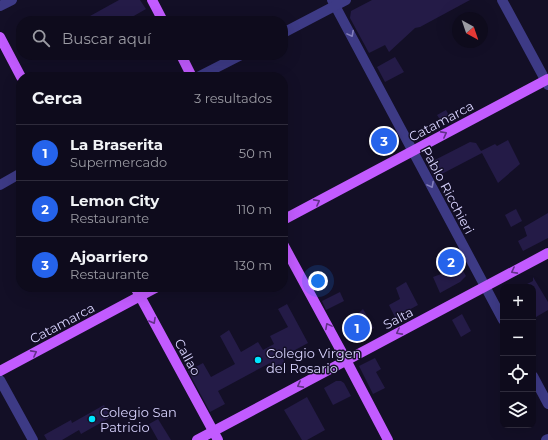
<!DOCTYPE html>
<html lang="es">
<meta charset="utf-8">
<style>
:root{--surface:#0e0b1c;--page:#171425;--text:#f1f3f6;--muted:#9b9ba3;--line:#2e2b3b;--accent:#2563eb}
body{margin:0;font-family:Montserrat,sans-serif;background:var(--page);color:var(--text)}
.controls{position:absolute;right:12px;bottom:12px;display:grid;overflow:hidden;border-radius:8px;box-shadow:0 4px 16px #0002}
.controls button{width:36px;height:36px;display:grid;place-items:center;padding:0;border:0;border-bottom:1px solid var(--line);background:var(--surface);color:var(--text);font:20px sans-serif}
.compass{position:absolute;left:452px;top:12px;width:36px;height:36px;border-radius:50%;background:var(--surface);box-shadow:0 4px 16px #0002;rotate:140deg}
.you{position:absolute;left:318px;top:281px;width:14px;height:14px;margin:-10px;border:3px solid #fff;border-radius:50%;background:#1a73e8;box-shadow:0 0 0 6px #1a73e833}
.badge{display:grid;place-items:center;width:26px;height:26px;border-radius:50%;background:var(--accent);color:#fff;font-size:13px;font-weight:700}
.pin{position:absolute;translate:-50% -50%;border:2px solid #fff;box-shadow:0 1px 4px #0006}
.list{margin:0;padding:0;list-style:none}
h2{display:flex;justify-content:space-between;align-items:center;height:52px;margin:0;padding:0 16px;font-size:17px}
h2 small{font-size:13px;font-weight:400;color:var(--muted)}
.list li{display:grid;grid-template-columns:26px 1fr auto;gap:12px;align-items:center;box-sizing:border-box;height:56px;padding:0 16px;border-top:1px solid var(--line)}
.list b{display:block;font-size:15px;white-space:nowrap}
.list p{margin:0;font-size:13px;white-space:nowrap;color:var(--muted)}
.list em{font-size:13px;font-style:normal;color:var(--muted)}
.icon{flex:none;width:22px;height:22px;fill:none;stroke:currentColor;stroke-width:2;stroke-linecap:round;stroke-linejoin:round}
.map{position:relative;flex:none;width:548px;height:440px;overflow:hidden}
.search{position:absolute;background:var(--surface);box-shadow:0 4px 16px #0002;left:16px;top:16px;width:272px;height:44px;display:flex;align-items:center;gap:10px;box-sizing:border-box;padding:0 14px;border-radius:16px;color:var(--muted);font-size:15px}
.panel{position:absolute;background:var(--surface);box-shadow:0 4px 16px #0002;left:16px;top:72px;width:272px;height:220px;border-radius:16px}
.map>svg:first-child{display:block}
</style>
<div class="map">
<svg width="548" height="440" viewBox="0 0 548 440">
<rect width="100%" height="100%" fill="#130f26"/>
<g fill="#241b47">
<path d="M119 0H140L146 9 125 21H81Z"/>
<path d="M372 0H470L420 27 415 28 389 52 385 45 369 53 350 18 351 11Z"/>
<path d="M395 57 404 72 385 82 377 67Z"/>
<path d="M446 110 450 117 441 121 437 115Z"/>
<path d="M508 140 520 164 498 183 482 153 434 178 427 164 470 142 476 143 481 151 495 144 497 146Z"/>
<path d="M516 209 522 221 511 227 505 215Z"/>
<path d="M548 213V238L523 251 518 241 527 236 524 227Z"/>
<path d="M454 255 466 276 460 282 440 293 433 277 441 274 437 265Z"/>
<path d="M533 277 548 302V310L536 317 533 311V287H521L533 281Z"/>
<path d="M406 282 418 305 407 311 408 312 396 319 389 305 400 299 396 288Z"/>
<path d="M340 292 344 301 326 310 322 301Z"/>
<path d="M287 304 308 343 282 357 285 363 273 369 270 363 218 391 225 404 210 412 188 371 203 363 211 377 235 364 220 336 229 330 241 352 258 342 263 350 274 344 270 336 288 327 278 309Z"/>
<path d="M363 309 374 328 357 337 349 322Z"/>
<path d="M462 314 471 331 461 337 452 320Z"/>
<path d="M375 358 381 369 376 372 385 388 373 394 359 366Z"/>
<path d="M336 381H341L344 383 351 396 333 405 324 388Z"/>
<path d="M307 397 325 430 307 440H302L284 410Z"/>
<path d="M104 405 111 417 81 434 79 430 62 440H47L44 435 71 420 72 423Z"/>
<path d="M158 419 171 440H158L149 424Z"/>
</g>
<g fill="none" stroke-linecap="round" stroke-linejoin="round">
<g stroke="#3d3a85" stroke-width="10">
<path d="M332 0 503 320"/>
<path d="M502 0 548 85"/>
<path d="M0 6 12 0"/>
<path d="M283 33 346 0"/>
<path d="M198 77 241 55"/>
<path d="M0 185 21 173"/>
<path d="M533 376 548 404"/>
<path d="M0 380 33 440"/>
<path d="M546 440 548 439"/>
</g>
<g stroke="#c25bff" stroke-width="10">
<path d="M152 0 163 21"/>
<path d="M0 37 21 77"/>
<path d="M181 55 192 77"/>
<path d="M283 220 548 79"/>
<path d="M283 244 346 360 388 440"/>
<path d="M135 287 218 440"/>
<path d="M0 371 157 287"/>
<path d="M197 440 548 253"/>
</g>
</g>
<defs><path id="oneway-chevron" d="M-2-3.5L2.5 0L-2 3.5" fill="none" stroke-width="1.6" stroke-linecap="round" stroke-linejoin="round"/></defs>
<g stroke="#837fbc">
<use href="#oneway-chevron" transform="translate(351 34) rotate(62)"/>
<use href="#oneway-chevron" transform="translate(431 185) rotate(62)"/>
</g>
<g stroke="#623188">
<use href="#oneway-chevron" transform="translate(444 134) rotate(-28)"/>
<use href="#oneway-chevron" transform="translate(317 202) rotate(-28)"/>
<use href="#oneway-chevron" transform="translate(514 271) rotate(152)"/>
<use href="#oneway-chevron" transform="translate(153 321) rotate(61)"/>
<use href="#oneway-chevron" transform="translate(328 326) rotate(-118)"/>
<use href="#oneway-chevron" transform="translate(399 332) rotate(152)"/>
<use href="#oneway-chevron" transform="translate(34 353) rotate(-28)"/>
<use href="#oneway-chevron" transform="translate(300 385) rotate(152)"/>
</g>
<g fill="#00e5ff" stroke="#130f26" stroke-width="1.5">
<circle cx="258" cy="360" r="4"/>
<circle cx="92" cy="419" r="4"/>
</g>
<g text-anchor="middle" dominant-baseline="central" stroke-width="3" stroke-linejoin="round" paint-order="stroke">
<g font-size="13" fill="#d9d4ff" stroke="#130f26">
<text transform="translate(441 121) rotate(-28)">Catamarca</text>
<text transform="translate(448 190) rotate(62)">Pablo Ricchieri</text>
<text transform="translate(398 318) rotate(-28)">Salta</text>
<text transform="translate(62 323) rotate(-28)">Catamarca</text>
<text transform="translate(188 357) rotate(61)">Callao</text>
</g>
<g font-size="13" fill="#d9d4ff" stroke="#130f26" text-anchor="start">
<text x="266" y="353">Colegio Virgen<tspan x="266" dy="15">del Rosario</tspan></text>
<text x="100" y="412">Colegio San<tspan x="100" dy="15">Patricio</tspan></text>
</g>
</g>
</svg>
<div class="controls">
<button>+</button>
<button>−</button>
<button><svg class="icon" aria-label="locate" viewBox="0 0 24 24"><circle cx="12" cy="12" r="6"/><path d="M12 2v4M12 18v4M2 12h4M18 12h4"/></svg></button>
<button><svg class="icon" aria-label="layers" viewBox="0 0 24 24"><path d="M12 4l9 5-9 5-9-5zM3 14l9 5 9-5"/></svg></button>
</div>
<svg class="compass" viewBox="-18 -18 36 36"><path d="M0-13l5 13h-10z" fill="#e53935"/><path d="M0 13l5-13h-10z" fill="#9b9ba3"/></svg>
<div class="you"></div>
<div class="pin badge" style="left:357px;top:328px">1</div>
<div class="pin badge" style="left:451px;top:262px">2</div>
<div class="pin badge" style="left:384px;top:141px">3</div>
<div class="search"><svg class="icon" aria-label="search" viewBox="0 0 24 24"><circle cx="10" cy="10" r="6"/><path d="M15 15l6 6"/></svg>Buscar aquí</div>
<section class="panel">
<h2>Cerca<small>3 resultados</small></h2>
<ul class="list">
<li><span class="badge">1</span><div><b>La Braserita</b><p>Supermercado</p></div><em>50 m</em></li>
<li><span class="badge">2</span><div><b>Lemon City</b><p>Restaurante</p></div><em>110 m</em></li>
<li><span class="badge">3</span><div><b>Ajoarriero</b><p>Restaurante</p></div><em>130 m</em></li>
</ul>
</section>
</div>
